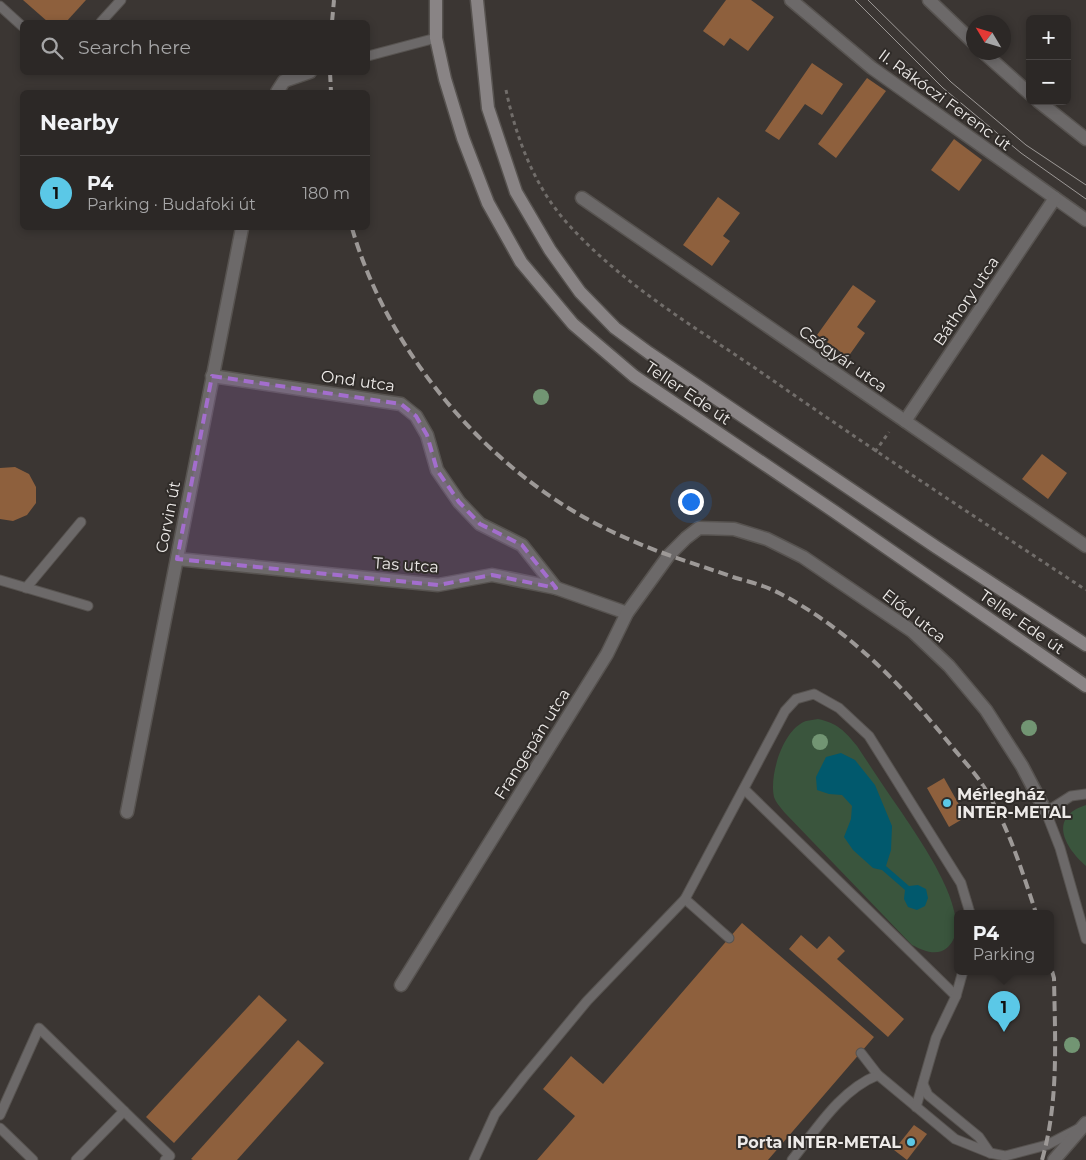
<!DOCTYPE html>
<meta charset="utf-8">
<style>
:root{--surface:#2c2826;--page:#34302e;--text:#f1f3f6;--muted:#a6a6a7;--line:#484443;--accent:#5bc8e7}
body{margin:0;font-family:Montserrat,sans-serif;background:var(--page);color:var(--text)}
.controls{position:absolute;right:15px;top:15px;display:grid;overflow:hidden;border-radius:8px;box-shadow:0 2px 8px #0003}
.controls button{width:45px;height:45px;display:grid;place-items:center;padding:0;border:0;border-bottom:1px solid var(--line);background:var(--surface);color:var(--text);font:25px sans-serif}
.compass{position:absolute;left:966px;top:15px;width:45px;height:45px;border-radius:50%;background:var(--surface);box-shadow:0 2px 8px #0003;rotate:308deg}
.you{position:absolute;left:690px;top:501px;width:18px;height:18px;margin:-12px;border:4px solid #fff;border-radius:50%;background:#1a73e8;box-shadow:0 0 0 8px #1a73e833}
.badge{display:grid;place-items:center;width:32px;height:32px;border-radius:50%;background:var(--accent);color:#111;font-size:16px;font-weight:700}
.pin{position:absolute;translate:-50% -41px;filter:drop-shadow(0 1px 2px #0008)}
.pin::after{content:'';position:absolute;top:26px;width:18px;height:15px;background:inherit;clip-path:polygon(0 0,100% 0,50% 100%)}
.popup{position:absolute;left:954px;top:910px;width:100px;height:65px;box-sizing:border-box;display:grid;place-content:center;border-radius:8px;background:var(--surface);filter:drop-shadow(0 1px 4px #0005);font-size:16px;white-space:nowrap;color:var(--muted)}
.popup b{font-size:19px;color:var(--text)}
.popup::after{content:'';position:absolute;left:50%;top:100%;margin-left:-10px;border:10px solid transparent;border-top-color:var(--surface)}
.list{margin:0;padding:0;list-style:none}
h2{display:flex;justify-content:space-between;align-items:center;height:65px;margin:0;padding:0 20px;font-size:21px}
h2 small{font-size:16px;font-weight:400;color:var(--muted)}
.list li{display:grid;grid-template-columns:32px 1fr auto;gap:15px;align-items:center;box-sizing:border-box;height:75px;padding:0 20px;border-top:1px solid var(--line)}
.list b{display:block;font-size:19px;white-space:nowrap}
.list p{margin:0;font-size:16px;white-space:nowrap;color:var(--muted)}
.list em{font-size:16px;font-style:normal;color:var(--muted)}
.icon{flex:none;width:28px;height:28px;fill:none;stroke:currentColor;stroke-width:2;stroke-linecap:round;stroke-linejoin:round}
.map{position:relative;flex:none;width:1086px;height:1160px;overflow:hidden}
.search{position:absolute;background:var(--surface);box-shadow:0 2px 8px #0003;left:20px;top:20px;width:350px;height:55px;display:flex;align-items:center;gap:12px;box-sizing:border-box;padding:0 18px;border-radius:8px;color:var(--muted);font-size:19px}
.panel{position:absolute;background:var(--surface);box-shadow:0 2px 8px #0003;left:20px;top:90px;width:350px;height:140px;border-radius:8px}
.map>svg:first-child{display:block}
</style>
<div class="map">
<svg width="1086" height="1160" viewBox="0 0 1086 1160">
<rect width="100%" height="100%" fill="#3b3633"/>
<g fill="#3a553d">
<path d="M818 719C837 723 845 731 857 746 871 767 885 789 900 810 917 836 978 919 948 947 937 957 924 951 912 945L785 813C782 809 776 803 774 797 769 775 783 729 806 721 810 720 814 720 818 719Z"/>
<path d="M1086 805V866C1064 847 1048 817 1086 805Z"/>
</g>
<path fill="#01596d" d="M841 753 855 760 875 785 892 826 891 850 886 866 909 886 918 885 926 889 928 898 925 906 917 910 908 907 904 899 905 890 882 870 873 868 853 850 844 837 851 819 852 806 842 795 829 794 817 790 816 777 826 757Z"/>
<g fill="#8e603d">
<path d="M23 0H86L66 22H48Z"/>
<path d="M726 0H751L774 17 748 51 730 38 724 46 703 31Z"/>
<path d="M812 63 843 84 822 115 805 104 779 140 765 131Z"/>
<path d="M867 78 886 91 836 158 818 144Z"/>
<path d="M954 139 982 160 959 191 931 170Z"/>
<path d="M718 197 740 213 723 236 730 241 712 266 683 245Z"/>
<path d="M853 285 876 301 857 327 865 333 848 357 817 335Z"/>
<path d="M1042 454 1067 473 1048 499 1022 479Z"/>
<path d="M15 467 29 474 36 487V503L27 515 13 521 0 519V468Z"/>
<path d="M944 778 966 817 949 827 927 788Z"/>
<path d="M742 923 874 1037 768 1160H537L575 1116 543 1089 571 1056 603 1084Z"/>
<path d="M801 935 817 949 829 936 845 951 837 959 904 1019 888 1037 789 949Z"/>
<path d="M259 995 287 1020 174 1143 146 1117Z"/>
<path d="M298 1040 324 1063 237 1160H193L191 1159Z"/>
<path d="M914 1125 927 1134 907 1160 894 1150Z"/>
</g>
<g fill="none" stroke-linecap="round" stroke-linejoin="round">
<defs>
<g id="lane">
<path d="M0 6 22 26"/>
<path d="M101 22 121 0"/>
<path d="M368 56 436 38"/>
<path d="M0 580 88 606"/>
<path d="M26 588 81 522"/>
<path d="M744 789 956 996"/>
<path d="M1086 794 1071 796 1046 812 1060 848 1086 939"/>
<path d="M685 899 729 938"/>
<path d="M861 1053 878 1075 955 1139 990 1153 1005 1156 1047 1145 1078 1129"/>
<path d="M923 1084 928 1095 979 1137 990 1153"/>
<path d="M916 1107 936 1038 956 996 963 971"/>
<path d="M0 1115 39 1028 170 1156 165 1160"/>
<path d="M0 1128 33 1160"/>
<path d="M76 1160 124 1111"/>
<path d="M474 1160 495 1114 524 1077 587 1001 685 899 785 711 796 699 814 694 839 708 869 736 961 883 970 913"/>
<path d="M792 1160C816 1130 840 1090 878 1075"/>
</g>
<g id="street">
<path d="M791 0 872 68 1086 220"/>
<path d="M929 0 974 43"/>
<path d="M983 52 1030 94"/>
<path d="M277 92 284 81 310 72"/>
<path d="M1038 101 1086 139"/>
<path d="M582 198 1086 546"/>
<path d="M212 376 401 404 416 416 427 435 437 470 459 502 480 524 522 545 556 588"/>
<path d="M905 421 1055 198"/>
<path d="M177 559 438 585 492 575 556 588 627 613"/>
<path d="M127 812 242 228"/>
<path d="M401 985 607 654 627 613 669 555 686 538 699 528 734 529 767 539 803 557 912 631 949 666 986 710 1022 766 1046 812"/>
<path d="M1054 1160 1086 1123"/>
</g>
<g id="secondary">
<path d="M436 0V38L445 79 463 138 488 203 521 262 573 324 634 376 835 512 1086 686"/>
<path d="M477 0 488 108 516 192 550 250 580 292 615 328 649 353 936 547 1086 645"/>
</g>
</defs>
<use href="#lane" stroke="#575350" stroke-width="11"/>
<use href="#street" stroke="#575350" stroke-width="15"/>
<use href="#secondary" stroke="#575350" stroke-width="15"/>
<g stroke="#716d6a" stroke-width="3" stroke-dasharray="4 4" stroke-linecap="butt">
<path d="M506 90C516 138 535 188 568 224 621 283 690 324 755 368 864 444 975 517 1086 590"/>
<path d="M875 452 889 432"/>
</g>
<use href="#lane" stroke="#6c6969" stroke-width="9"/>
<use href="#street" stroke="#6c6969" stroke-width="12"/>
<use href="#secondary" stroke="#898485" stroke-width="12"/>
<g stroke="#9d9997" stroke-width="1">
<path d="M855 0 943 88 1021 153 1086 199"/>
<path d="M868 0 951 82 1026 145 1086 185"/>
</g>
<g stroke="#9d9997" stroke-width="4" stroke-dasharray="10 5" stroke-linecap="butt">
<path d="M332 22 334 0"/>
<path d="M330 72 331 92"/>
<path d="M352 228C390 360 499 484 626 538 661 554 699 565 736 578 750 582 766 586 779 593 847 628 901 684 949 743 960 757 974 771 984 787 1008 825 1022 871 1036 913"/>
<path d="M1042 1160C1059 1101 1055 1039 1054 978L1050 964"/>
</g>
</g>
<g fill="#729573">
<circle cx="541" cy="397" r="8"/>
<circle cx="1029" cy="728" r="8"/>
<circle cx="820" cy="742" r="8"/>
<circle cx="1072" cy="1045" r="8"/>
</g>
<path fill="#a36ecd" fill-opacity="0.2" stroke="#a36ecd" stroke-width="4" stroke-dasharray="10 6" stroke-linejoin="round" d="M212 376 401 404 416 416 427 435 437 470 459 502 480 524 522 545 556 588 492 575 438 585 177 559Z"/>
<g fill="#5bc8e7" stroke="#302c29" stroke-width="2">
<circle cx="947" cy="803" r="5"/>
<circle cx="911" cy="1142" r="5"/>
</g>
<g text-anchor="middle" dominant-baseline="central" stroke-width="4" stroke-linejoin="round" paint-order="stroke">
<g font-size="16" fill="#edeae8" stroke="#302c29">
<text transform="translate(945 100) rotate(36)">II. Rákóczi Ferenc út</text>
<text transform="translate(966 301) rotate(-56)">Báthory utca</text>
<text transform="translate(843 359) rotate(35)">Csőgyár utca</text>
<text transform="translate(358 381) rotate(8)">Ond utca</text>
<text transform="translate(688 393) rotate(34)">Teller Ede út</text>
<text transform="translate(168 517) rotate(-79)">Corvin út</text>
<text transform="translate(406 565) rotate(4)">Tas utca</text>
<text transform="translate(914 616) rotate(38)">Előd utca</text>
<text transform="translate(1022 622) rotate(35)">Teller Ede út</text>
<text transform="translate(532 744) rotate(-58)">Frangepán utca</text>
</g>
<g font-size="16" font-weight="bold" fill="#edeae8" stroke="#302c29" text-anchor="start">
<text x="957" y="794">Mérlegház<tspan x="957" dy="18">INTER-METAL</tspan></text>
<text x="901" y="1142" text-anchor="end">Porta INTER-METAL</text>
</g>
</g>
</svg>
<div class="controls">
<button>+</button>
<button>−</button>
</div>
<svg class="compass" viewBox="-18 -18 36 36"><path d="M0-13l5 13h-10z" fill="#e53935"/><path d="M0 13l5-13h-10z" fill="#a6a6a7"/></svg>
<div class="you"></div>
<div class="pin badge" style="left:1004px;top:1032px">1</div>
<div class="popup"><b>P4</b>Parking</div>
<div class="search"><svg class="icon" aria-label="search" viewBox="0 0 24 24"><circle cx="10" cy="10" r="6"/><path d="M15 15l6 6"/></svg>Search here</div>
<section class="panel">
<h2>Nearby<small></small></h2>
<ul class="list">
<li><span class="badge">1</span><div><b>P4</b><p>Parking · Budafoki út</p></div><em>180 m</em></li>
</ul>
</section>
</div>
